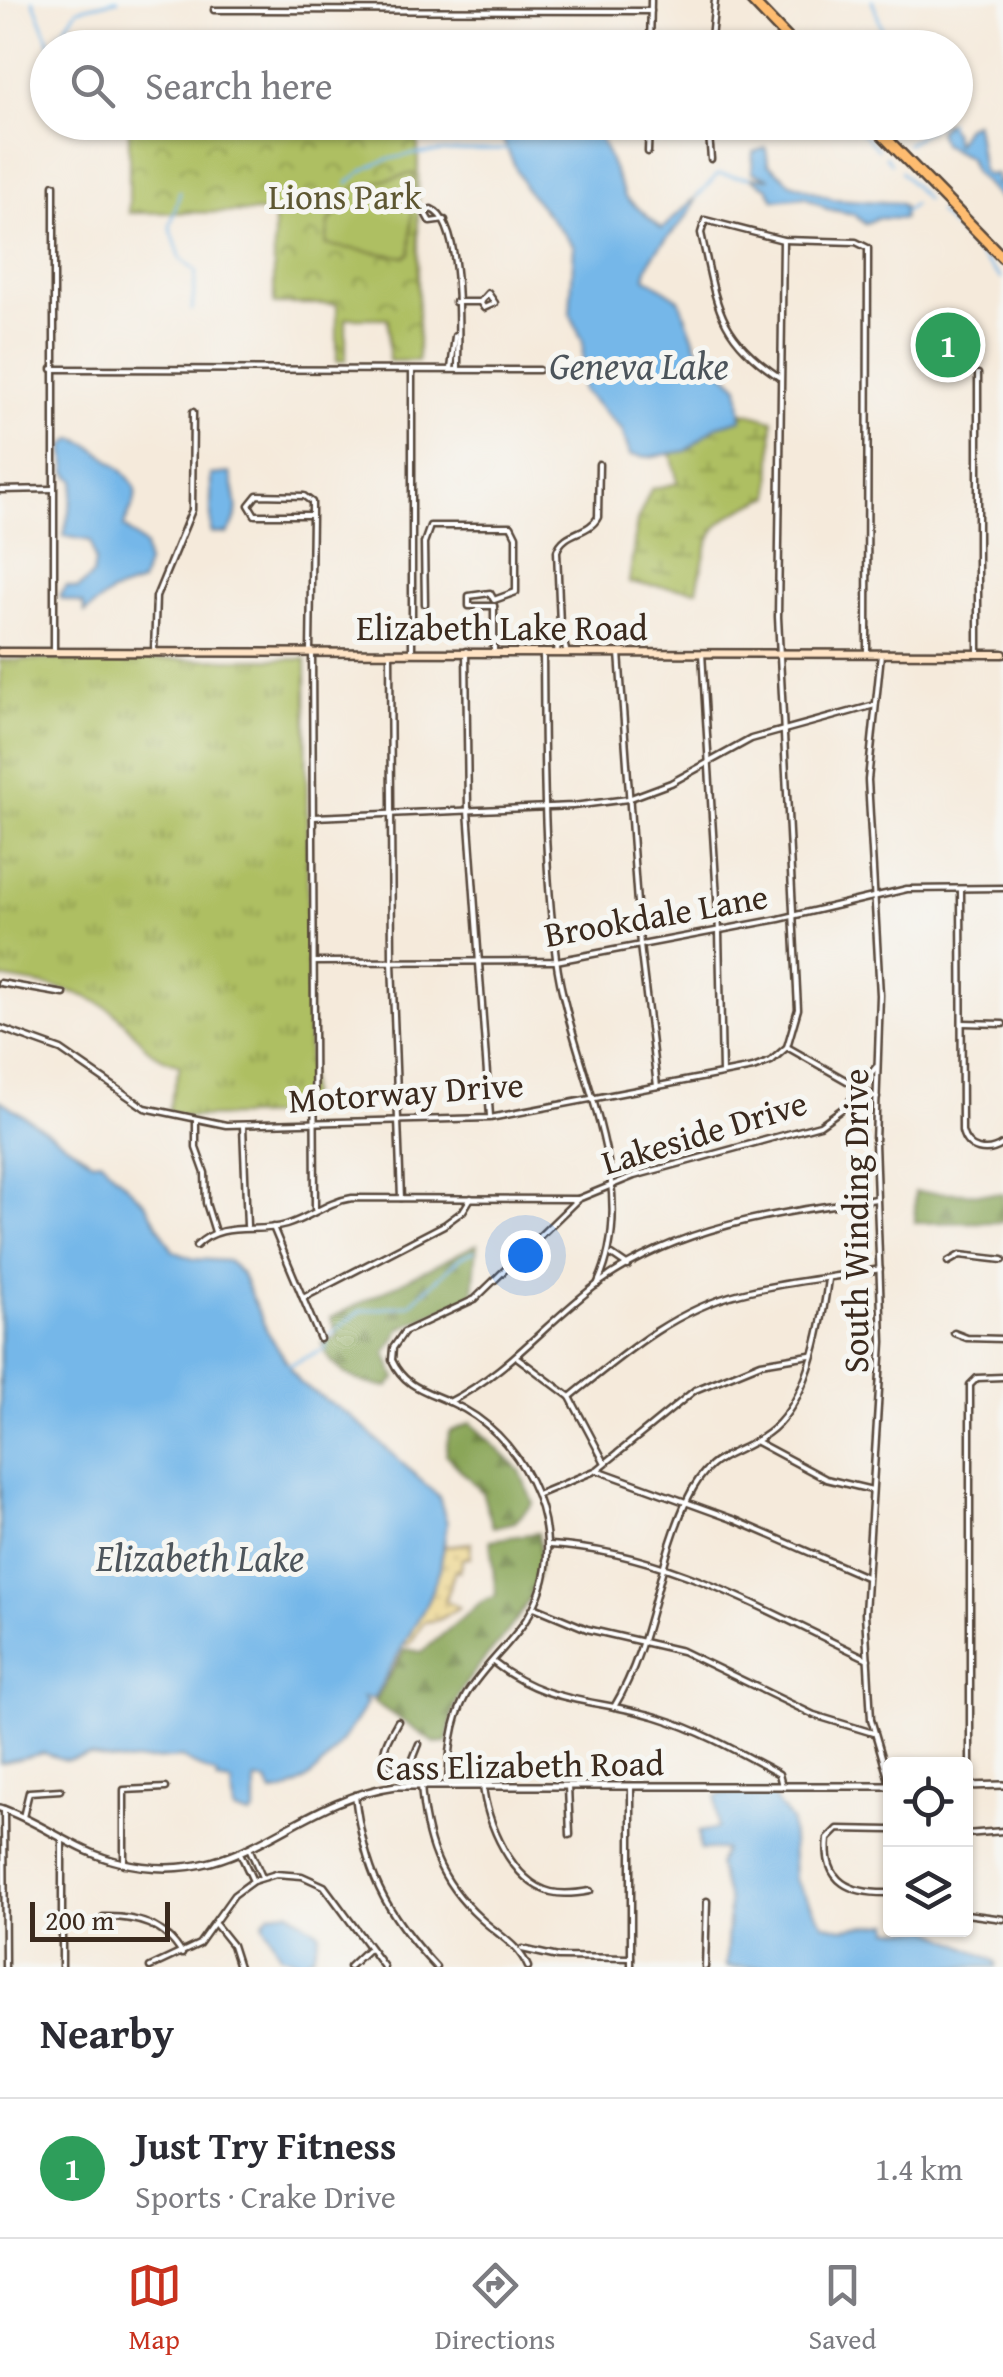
<!DOCTYPE html>
<meta charset="utf-8">
<style>
:root{--surface:#fff;--page:#f7f7f7;--text:#2b2b33;--muted:#7c7c81;--line:#e1e1e2;--accent:#c8321e}
body{margin:0;font-family:"Gentium Book Plus",serif;background:var(--page);color:var(--text)}
.controls{position:absolute;right:30px;bottom:30px;display:grid;overflow:hidden;border-radius:10px;box-shadow:0 2px 8px #0004}
.controls button{width:90px;height:90px;display:grid;place-items:center;padding:0;border:0;border-bottom:2px solid var(--line);background:var(--surface);color:var(--text);font:50px sans-serif}
.scale{position:absolute;left:30px;bottom:25px;width:140px;box-sizing:border-box;padding-left:10px;border:5px solid #3b2a1e;border-top:0;font-size:28px;line-height:35px;white-space:nowrap;color:#3b2a1e;-webkit-text-stroke:8px #f6f6f2;paint-order:stroke}
.you{position:absolute;left:525px;top:1255px;width:35px;height:35px;margin:-25px;border:8px solid #fff;border-radius:50%;background:#1a73e8;box-shadow:0 0 0 15px #1a73e833}
.badge{display:grid;place-items:center;width:65px;height:65px;border-radius:50%;background:var(--accent);color:#fff;font-size:32px;font-weight:700}
.pin{position:absolute;translate:-50% -50%;border:5px solid #fff;box-shadow:0 2px 10px #0006}
.list{margin:0;padding:0;list-style:none}
h2{display:flex;justify-content:space-between;align-items:center;height:130px;margin:0;padding:0 40px;font-size:42px}
h2 small{font-size:32px;font-weight:400;color:var(--muted)}
.list li{display:grid;grid-template-columns:65px 1fr auto;gap:30px;align-items:center;box-sizing:border-box;height:140px;padding:0 40px;border-top:2px solid var(--line)}
.list b{display:block;font-size:38px;white-space:nowrap}
.list p{margin:0;font-size:32px;white-space:nowrap;color:var(--muted)}
.list em{font-size:32px;font-style:normal;color:var(--muted)}
.icon{flex:none;width:55px;height:55px;fill:none;stroke:currentColor;stroke-width:2;stroke-linecap:round;stroke-linejoin:round}
.map{position:relative;flex:none;width:1003px;height:1967px;overflow:hidden}
.search{position:absolute;background:var(--surface);box-shadow:0 2px 8px #0004;left:30px;right:30px;top:30px;height:110px;display:flex;align-items:center;gap:25px;box-sizing:border-box;padding:0 35px;border-radius:55px;color:var(--muted);font-size:38px}
.sheet{height:270px;background:var(--surface)}
nav{display:flex;justify-content:space-around;align-items:center;box-sizing:border-box;height:140px;border-top:2px solid var(--line);background:var(--surface);font-size:28px;color:var(--muted)}
nav a{display:grid;justify-items:center;gap:5px}
nav .on{color:var(--accent)}
.map>svg:first-child{display:block}
</style>
<div class="map">
<svg width="1003" height="1967" viewBox="0 0 1003 1967">
<defs>
<pattern id="grass-tufts" width="24" height="20" patternUnits="userSpaceOnUse" patternTransform="scale(2.5)"><rect width="24" height="20" fill="#aebf62"/><path d="M3 7l-1-3M5 7V3M7 7l1-3M15 17l-1-3M17 17v-4M19 17l1-3" fill="none" stroke="#8f9b50"/></pattern>
<pattern id="forest-firs" width="22" height="20" patternUnits="userSpaceOnUse" patternTransform="scale(2.5)"><rect width="22" height="20" fill="#8aa658"/><path d="M5 1l3.5 6h-7zM16 11l3.5 6h-7z" fill="#728748"/></pattern>
<pattern id="wetland-marsh" width="20" height="14" patternUnits="userSpaceOnUse" patternTransform="scale(2.5)"><rect width="20" height="14" fill="#aebf62"/><path d="M1 5h8M5 5V1M11 12h8M15 12V8" fill="none" stroke="#8f9b50"/></pattern>
<pattern id="sand-dots" width="8" height="8" patternUnits="userSpaceOnUse" patternTransform="scale(2.5)"><rect width="8" height="8" fill="#eeda9e"/><path d="M2 2h.1M6 6h.1" fill="none" stroke="#cdbb88" stroke-width="1.8" stroke-linecap="round"/></pattern>
<pattern id="park-crowns" width="20" height="18" patternUnits="userSpaceOnUse" patternTransform="scale(2.5)"><rect width="20" height="18" fill="#aebf62"/><path d="M2 6a3 3 0 1 1 6 0M12 15a3 3 0 1 1 6 0" fill="none" stroke="#8f9b50"/></pattern>
</defs>
<rect width="100%" height="100%" fill="#f6f6f2"/>
<filter id="ink" filterUnits="userSpaceOnUse"><feTurbulence type="fractalNoise" baseFrequency=".01" numOctaves="2"/><feDisplacementMap in="SourceGraphic" scale="20" xChannelSelector="R" yChannelSelector="G"/><feConvolveMatrix kernelMatrix="1 2 1 2 8 2 1 2 1" color-interpolation-filters="sRGB"/></filter>
<filter id="wash" filterUnits="userSpaceOnUse"><feTurbulence type="fractalNoise" baseFrequency=".0048" numOctaves="4" result="noise"/><feDisplacementMap in="SourceGraphic" scale="40" xChannelSelector="R" yChannelSelector="G"/><feGaussianBlur stdDeviation="2.25" result="paint"/><feColorMatrix in="noise" values="0 0 0 0 0 0 0 0 0 0 0 0 0 0 0 0 0 1.4 0 .05"/><feComposite in="paint" operator="in"/></filter>
<g filter="url(#wash)">
<rect width="100%" height="100%" fill="#f5eadb"/>
<path fill="url(#grass-tufts)" stroke="#747440" stroke-width="2.5" d="M306 659 309 1115 187 1117 168 1111 180 1065C142 1053 145 1042 120 1018 89 988 39 985 0 978V660Z"/>
<g fill="url(#forest-firs)" stroke="#62683b" stroke-width="2.5">
<path d="M915 1192 1003 1194V1222L915 1223Z"/>
<path d="M477 1244 473 1295 401 1328 386 1353 396 1378 388 1387C359 1385 330 1371 322 1343L337 1336 331 1318Z"/>
<path d="M471 1423 520 1471 533 1503 515 1522 493 1527 482 1492 446 1455 449 1432Z"/>
<path d="M538 1533C550 1600 501 1634 466 1683 455 1699 450 1723 447 1742L435 1743 374 1702 405 1649 422 1652 481 1602 496 1596 490 1540Z"/>
</g>
<path fill="url(#wetland-marsh)" stroke="#747440" stroke-width="2.5" d="M719 405 773 420 771 496C708 523 711 525 697 590L629 583 637 521 651 489 678 483 669 444Z"/>
<path fill="url(#sand-dots)" stroke="#94825e" stroke-width="2.5" d="M471 1543 470 1557 462 1559 459 1572 455 1570 445 1600 459 1607 438 1620 424 1622 409 1645 404 1643 429 1597 445 1546Z"/>
<path fill="url(#park-crowns)" stroke="#747440" stroke-width="2.5" d="M129 123H418V361H389L388 318H346V361H337V304H274V212L129 213Z"/>
<path fill="#aebf62" stroke="#747440" stroke-width="2.5" d="M414 173 410 253 405 257 326 245 329 223 355 187Z"/>
<g fill="#74b7e9" stroke="#587084" stroke-width="2.5">
<path d="M495 123H594L625 197 662 229 696 197C689 227 650 243 645 277L679 299 697 347 739 386 742 419 717 426 686 451 649 457 630 455 622 430 582 390 583 342 570 313 574 246 525 188Z"/>
<path d="M945 123 953 131 955 145 966 126 975 123 982 171 986 175 996 174V185L1003 177V202L974 172 969 158 942 144 938 131Z"/>
<path d="M766 148 768 164 791 183 833 199 899 203 904 207 903 219 877 218 865 224 853 214 827 209 805 197 774 200 768 188 750 178H770L752 172 753 152Z"/>
<path d="M73 439C87 439 131 474 135 489 138 504 126 515 124 527L145 546 147 563 141 583 111 593 85 613 83 604 62 599 60 595 67 586 78 589 93 575 95 561 91 541 64 536 75 481 67 473 64 446Z"/>
<path d="M230 473C235 495 243 516 227 534L211 533V475Z"/>
<path d="M0 1100 92 1161 100 1160 145 1203 173 1251 193 1259 228 1261 241 1273 267 1331 300 1383 352 1417 439 1497 447 1523 440 1569 426 1605 373 1699 363 1698 367 1703C346 1735 314 1792 272 1793L267 1782 255 1780V1812L250 1816 234 1811 232 1783 217 1781V1776L181 1758 122 1762 89 1756 65 1760 44 1753 0 1763Z"/>
<path d="M769 1792 791 1821 794 1879 824 1924 842 1928 890 1923V1930H931L995 1961 997 1967H726L729 1903 718 1865 724 1850H700L699 1832 718 1828 716 1797 722 1794Z"/>
<path d="M289 1911 319 1932 313 1955 301 1962 280 1955 263 1922 270 1913Z"/>
</g>
<g fill="none" stroke-linecap="round" stroke-linejoin="round">
<g stroke="#74b7e9" stroke-width="2.5">
<path d="M33 0 52 48"/>
<path d="M872 0 889 48"/>
<path d="M59 48V35L78 9 118 0"/>
<path d="M856 126 878 150"/>
<path d="M948 128 949 122"/>
<path d="M907 144 939 122"/>
<path d="M885 156 891 163"/>
<path d="M901 172 926 200"/>
<path d="M348 183C385 144 459 153 507 149"/>
<path d="M180 192 170 227 181 259 196 272 192 310"/>
<path d="M696 198 718 174 750 178"/>
<path d="M904 212 914 204"/>
<path d="M938 212 1001 278"/>
<path d="M287 1366 325 1349 327 1337 360 1311 409 1305 461 1257 474 1251"/>
</g>
</g>
</g>
<g filter="url(#ink)">
<g fill="none" stroke-linecap="round" stroke-linejoin="round">
<defs>
<g id="minor">
<path d="M214 10 651 11"/>
<path d="M650 48 651 0"/>
<path d="M710 48 715 0"/>
<path d="M708 122 711 159"/>
<path d="M648 152 649 122"/>
<path d="M54 185V652"/>
<path d="M445 220 430 222 425 213 431 209C464 222 458 335 458 369"/>
<path d="M783 240 778 617 798 1009 787 1047"/>
<path d="M455 302H480L488 293 495 303 484 308 480 302"/>
<path d="M52 369 539 370"/>
<path d="M451 369 455 336"/>
<path d="M412 371V652"/>
<path d="M779 377C716 335 717 304 701 233L705 220 783 240 856 242 868 248 867 654"/>
<path d="M0 490 53 489"/>
<path d="M425 604 424 543 430 526H511L516 536V592L494 600 490 593 469 596V606H494"/>
<path d="M494 606V652"/>
<path d="M566 650 560 625 557 551C564 530 589 535 598 517L599 464"/>
<path d="M154 651 156 597 192 510 193 412"/>
<path d="M310 651 312 515V502L304 496 257 495 249 505 255 515H312"/>
<path d="M312 651 315 1209"/>
<path d="M466 651 468 810 490 1116"/>
<path d="M390 652 392 962 401 1198"/>
<path d="M543 652C544 754 543 857 556 958 569 1062 645 1184 597 1285"/>
<path d="M557 652 560 625"/>
<path d="M619 653 640 945 657 1086"/>
<path d="M702 653 719 931 722 1073"/>
<path d="M881 654 868 780 880 995 875 1142 882 1342 865 1613 871 1719 890 1784"/>
<path d="M978 654V374"/>
<path d="M314 817 573 806 628 799 671 783 751 739 875 705"/>
<path d="M961 889 962 1131C967 1151 987 1155 1003 1144"/>
<path d="M314 962 556 961 779 919 907 889 1003 888"/>
<path d="M0 983 64 994"/>
<path d="M963 1023 1003 1024"/>
<path d="M0 1028 61 1050 145 1108 226 1125 490 1118 753 1068 771 1061 787 1047 877 1098"/>
<path d="M196 1121V1148L205 1173 206 1203 215 1232"/>
<path d="M243 1126 247 1226"/>
<path d="M273 1227 320 1339"/>
<path d="M196 1246C222 1220 255 1234 286 1225 310 1218 326 1202 352 1198L578 1199"/>
<path d="M612 1255 628 1266"/>
<path d="M948 1262 960 1255 1003 1260"/>
<path d="M303 1298 444 1225 463 1211 471 1198"/>
<path d="M954 1333 967 1338 1003 1339"/>
<path d="M518 1358 570 1397 605 1463"/>
<path d="M570 1397C623 1354 674 1310 741 1293 787 1281 834 1278 880 1269"/>
<path d="M449 1402C509 1372 546 1322 599 1283 679 1225 782 1212 876 1199"/>
<path d="M757 1442 826 1479 872 1490"/>
<path d="M597 1470 735 1520 866 1577"/>
<path d="M539 1494 597 1470 695 1390 761 1363 810 1355"/>
<path d="M550 1545C665 1551 766 1611 868 1659"/>
<path d="M534 1607 587 1629 682 1651 814 1715 873 1733"/>
<path d="M493 1662C548 1706 597 1698 660 1718 702 1731 740 1753 779 1774L782 1786"/>
<path d="M614 1707C653 1643 656 1565 688 1498 711 1450 733 1459 768 1433 808 1404 822 1326 828 1279"/>
<path d="M398 1721C384 1746 372 1764 407 1774L409 1786"/>
<path d="M407 1774 419 1744"/>
<path d="M421 1785C425 1839 438 1880 480 1918 498 1935 518 1944 528 1967"/>
<path d="M448 1785C449 1755 451 1722 466 1695 489 1657 527 1633 541 1589 564 1519 520 1433 452 1403 427 1391 405 1388 392 1360L393 1348 404 1332 475 1299 578 1199 634 1176 820 1125 845 1107 876 1067"/>
<path d="M483 1785C486 1822 512 1882 551 1892 563 1895 579 1893 590 1891"/>
<path d="M568 1786 570 1835"/>
<path d="M631 1786V1967"/>
<path d="M970 1786V1385L977 1378 1003 1377"/>
<path d="M355 1795C364 1870 384 1912 436 1967"/>
<path d="M4 1809 5 1967"/>
<path d="M23 1817 29 1792 61 1790"/>
<path d="M890 1830 838 1829 828 1839C823 1883 851 1894 890 1893"/>
<path d="M966 1834 1003 1831"/>
<path d="M250 1850 262 1877"/>
<path d="M241 1855 253 1881"/>
<path d="M124 1864V1790L166 1788"/>
<path d="M966 1914 1003 1919"/>
<path d="M103 1917C136 1916 165 1924 182 1954"/>
<path d="M216 1925 232 1945 239 1967"/>
<path d="M522 1949 558 1957 631 1958"/>
<path d="M62 1967V1838"/>
<path d="M150 1967 199 1944 234 1895 253 1881 276 1874 302 1876 324 1886 384 1967"/>
<path d="M349 1967 367 1950"/>
<path d="M705 1967 707 1901"/>
</g>
<g id="tertiary">
<path d="M966 1786 1003 1785"/>
<path d="M0 1808C42 1822 76 1852 119 1862 241 1892 288 1801 396 1786H890"/>
</g>
<path id="secondary" d="M0 652 1003 654"/>
<g id="trunk">
<path d="M751 0 797 48"/>
<path d="M870 122 1003 258"/>
</g>
</defs>
<use href="#minor" stroke="#57473a" stroke-width="9"/>
<use href="#tertiary" stroke="#57473a" stroke-width="10"/>
<use href="#secondary" stroke="#57473a" stroke-width="11"/>
<use href="#trunk" stroke="#57473a" stroke-width="14"/>
<use href="#minor" stroke="#fff" stroke-width="4"/>
<use href="#tertiary" stroke="#fff" stroke-width="5"/>
<use href="#secondary" stroke="#ffe4c6" stroke-width="6"/>
<use href="#trunk" stroke="#febc70" stroke-width="9"/>
</g>
</g>
<g text-anchor="middle" dominant-baseline="central" stroke-width="10" stroke-linejoin="round" paint-order="stroke">
<g font-size="35" fill="#5e5732" stroke="#f6f6f2">
<text x="345" y="196">Lions Park</text>
</g>
<g font-size="35" fill="#3b2a1e" stroke="#f6f6f2">
<text x="502" y="627">Elizabeth Lake Road</text>
<text transform="translate(656 915) rotate(-10)">Brookdale Lane</text>
<text transform="translate(406 1092) rotate(-4)">Motorway Drive</text>
<text transform="translate(704 1132) rotate(-17)">Lakeside Drive</text>
<text transform="translate(855 1221) rotate(-90)">South Winding Drive</text>
<text transform="translate(520 1765) rotate(-1)">Cass Elizabeth Road</text>
</g>
<g font-size="38" font-style="italic" fill="#4c545b" stroke="#f6f6f2">
<text x="639" y="365">Geneva Lake</text>
<text x="200" y="1557">Elizabeth Lake</text>
</g>
</g>
</svg>
<div class="controls">
<button><svg class="icon" aria-label="locate" viewBox="0 0 24 24"><circle cx="12" cy="12" r="6"/><path d="M12 2v4M12 18v4M2 12h4M18 12h4"/></svg></button>
<button><svg class="icon" aria-label="layers" viewBox="0 0 24 24"><path d="M12 4l9 5-9 5-9-5zM3 14l9 5 9-5"/></svg></button>
</div>
<div class="scale">200 m</div>
<div class="you"></div>
<div class="pin badge" style="left:948px;top:345px;background:#2e9e5b">1</div>
<div class="search"><svg class="icon" aria-label="search" viewBox="0 0 24 24"><circle cx="10" cy="10" r="6"/><path d="M15 15l6 6"/></svg>Search here</div>
</div>
<section class="sheet">
<h2>Nearby<small></small></h2>
<ul class="list">
<li><span class="badge" style="background:#2e9e5b">1</span><div><b>Just Try Fitness</b><p>Sports · Crake Drive</p></div><em>1.4 km</em></li>
</ul>
</section>
<nav>
<a class="on"><svg class="icon" aria-label="map" viewBox="0 0 24 24"><path d="M3 6l6-2 6 2 6-2v14l-6 2-6-2-6 2zM9 4v14M15 6v14"/></svg>Map</a>
<a><svg class="icon" aria-label="directions" viewBox="0 0 24 24"><path d="M12 3l9 9-9 9-9-9zM9 14v-3h6M13 9l2 2-2 2"/></svg>Directions</a>
<a><svg class="icon" aria-label="saved" viewBox="0 0 24 24"><path d="M7 4h10v16l-5-4-5 4z"/></svg>Saved</a>
</nav>
